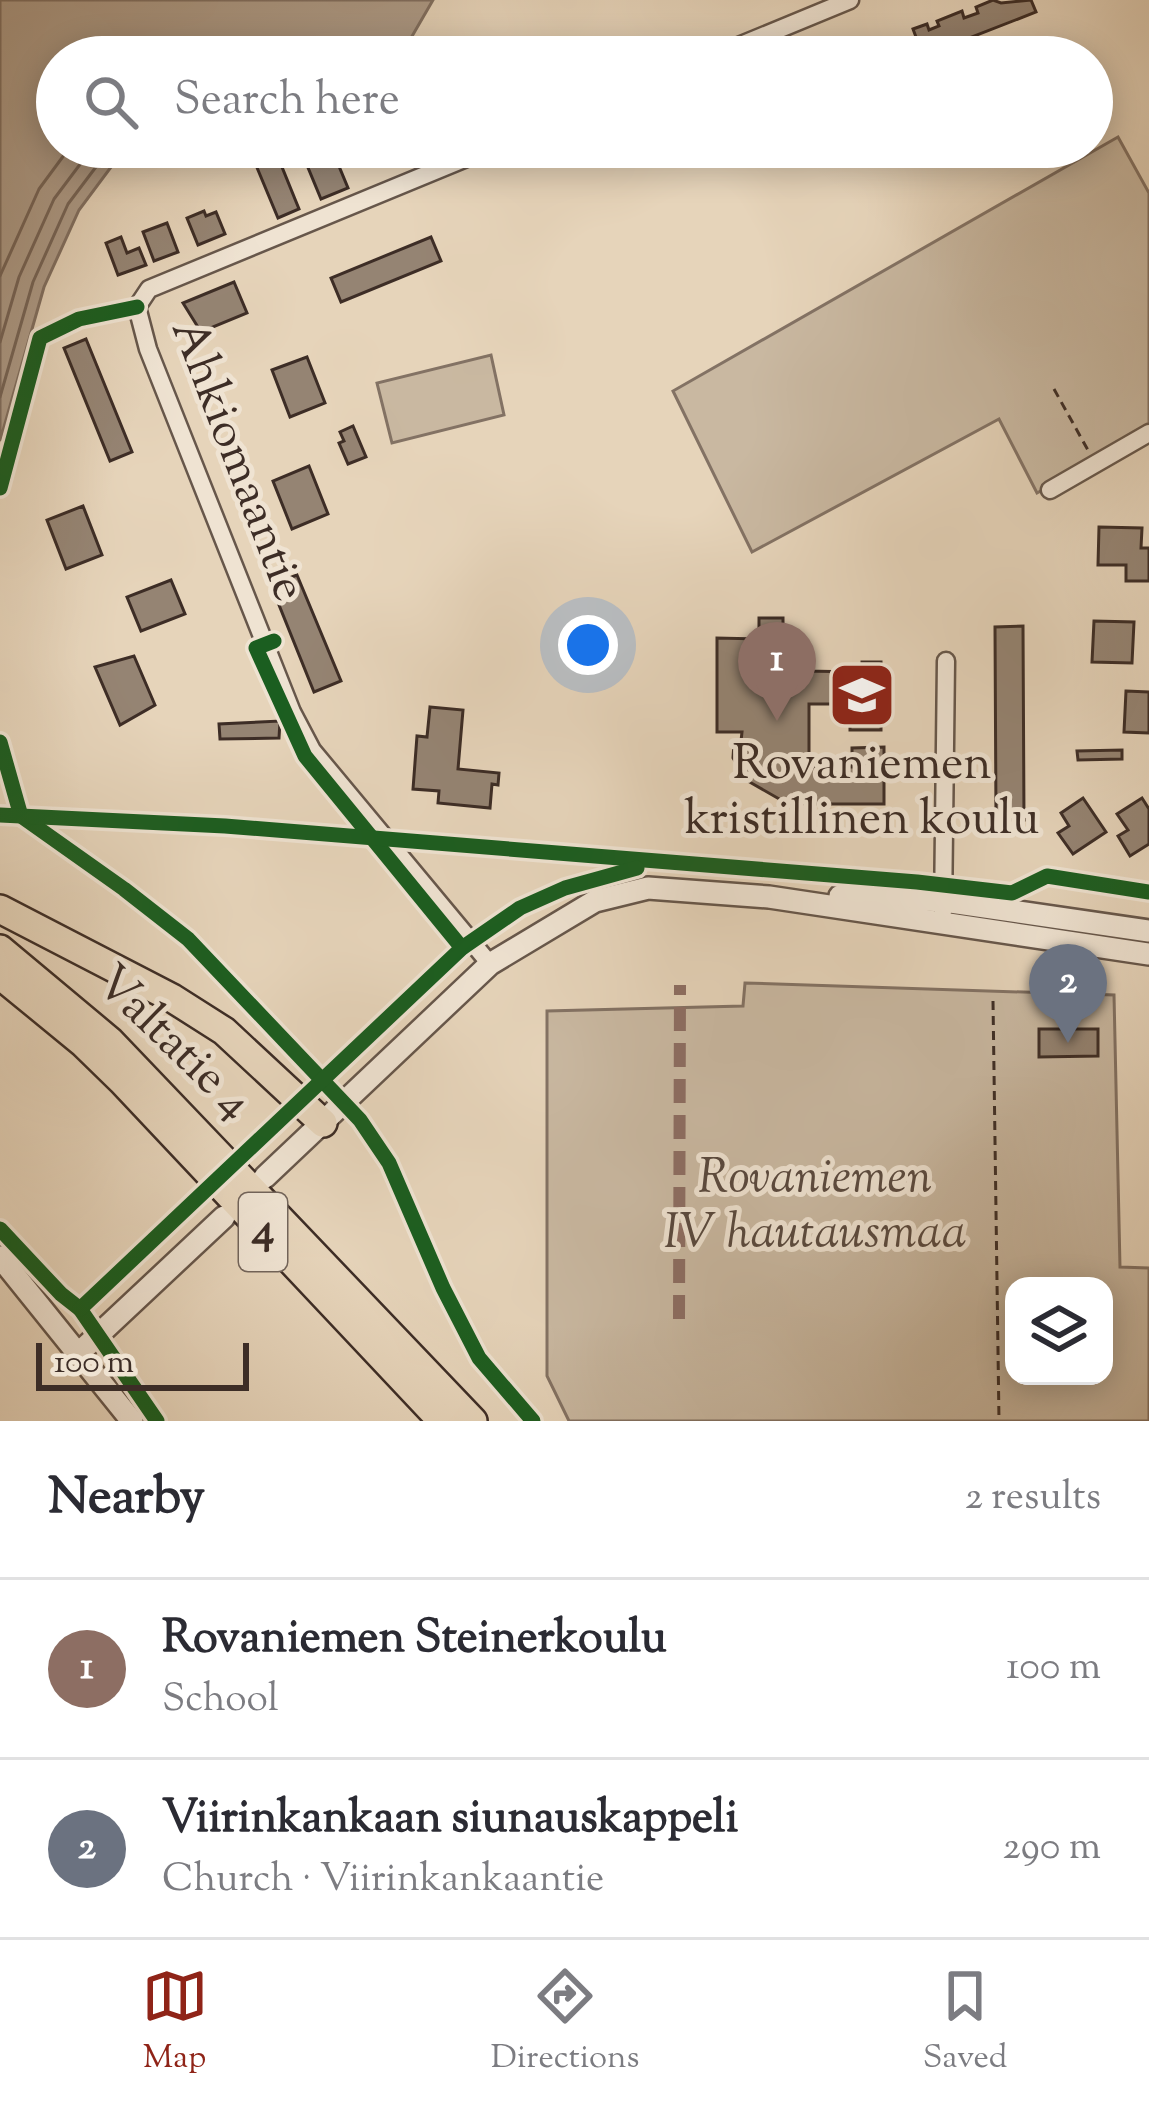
<!DOCTYPE html>
<meta charset="utf-8">
<style>
:root{--surface:#fff;--page:#f7f7f7;--text:#2b2b33;--muted:#7c7c81;--line:#e1e1e2;--accent:#8f2418}
body{margin:0;font-family:"Sorts Mill Goudy",serif;background:var(--page);color:var(--text)}
.controls{position:absolute;right:36px;bottom:36px;display:grid;overflow:hidden;border-radius:24px;box-shadow:0 6px 30px #0003}
.controls button{width:108px;height:108px;display:grid;place-items:center;padding:0;border:0;border-bottom:3px solid var(--line);background:var(--surface);color:var(--text);font:60px sans-serif}
.scale{position:absolute;left:36px;bottom:30px;width:213px;box-sizing:border-box;padding-left:12px;border:6px solid #3d2d26;border-top:0;font-size:33px;line-height:42px;white-space:nowrap;color:#3d2d26;-webkit-text-stroke:9px #efe3d2;paint-order:stroke}
.you{position:absolute;left:588px;top:645px;width:42px;height:42px;margin:-30px;border:9px solid #fff;border-radius:50%;background:#1a73e8;box-shadow:0 0 0 18px #1a73e833}
.badge{display:grid;place-items:center;width:78px;height:78px;border-radius:50%;background:var(--accent);color:#fff;font-size:39px;font-weight:700}
.pin{position:absolute;translate:-50% -99px;filter:drop-shadow(0 3px 6px #0008)}
.pin::after{content:'';position:absolute;top:63px;width:42px;height:36px;background:inherit;clip-path:polygon(0 0,100% 0,50% 100%)}
.list{margin:0;padding:0;list-style:none}
h2{display:flex;justify-content:space-between;align-items:center;height:156px;margin:0;padding:0 48px;font-size:51px}
h2 small{font-size:39px;font-weight:400;color:var(--muted)}
.list li{display:grid;grid-template-columns:78px 1fr auto;gap:36px;align-items:center;box-sizing:border-box;height:180px;padding:0 48px;border-top:3px solid var(--line)}
.list b{display:block;font-size:45px;white-space:nowrap}
.list p{margin:0;font-size:39px;white-space:nowrap;color:var(--muted)}
.list em{font-size:39px;font-style:normal;color:var(--muted)}
.icon{flex:none;width:66px;height:66px;fill:none;stroke:currentColor;stroke-width:2;stroke-linecap:round;stroke-linejoin:round}
.map{position:relative;flex:none;width:1149px;height:1421px;overflow:hidden}
.search{position:absolute;background:var(--surface);box-shadow:0 6px 30px #0003;left:36px;right:36px;top:36px;height:132px;display:flex;align-items:center;gap:30px;box-sizing:border-box;padding:0 42px;border-radius:66px;color:var(--muted);font-size:45px}
.sheet{height:516px;background:var(--surface)}
nav{display:flex;justify-content:space-around;align-items:center;box-sizing:border-box;height:168px;border-top:3px solid var(--line);background:var(--surface);font-size:33px;color:var(--muted)}
nav a{display:grid;justify-items:center;gap:6px}
nav .on{color:var(--accent)}
.map>svg:first-child{display:block}
</style>
<div class="map">
<svg width="1149" height="1421" viewBox="0 0 1149 1421">
<rect width="100%" height="100%" fill="#e6d4ba"/>
<filter id="stains"><feTurbulence type="fractalNoise" baseFrequency=".00167" numOctaves="4"/><feColorMatrix values="0 0 0 0 .2 0 0 0 0 .09 0 0 0 0 .02 0 0 0 .5 -.17"/></filter>
<radialGradient id="worn" r=".72"><stop offset=".6" stop-color="#630" stop-opacity="0"/><stop offset="1" stop-color="#630" stop-opacity=".3"/></radialGradient>
<g fill="#c9b8a1" stroke="#837264" stroke-width="3" fill-rule="evenodd">
<path d="M1118 137 1149 193V432L1037 493 999 419 752 552 673 391Z"/>
<path d="M491 355 504 415 392 443 377 383Z"/>
<path d="M745 983 1114 995 1120 1267 1149 1268V1421H569L547 1376V1011L743 1006ZM1014 1286H1104V1376H1014Z"/>
</g>
<path fill="#ad9b88" stroke="#806f61" stroke-width="3" d="M0 0H433L400 57H57V147H126L79 210 44 287 0 441Z"/>
<g fill="none" stroke-linecap="round" stroke-linejoin="round">
<g stroke="#756457" stroke-width="3">
<path d="M0 276 39 189 70 147"/>
<path d="M0 342 19 277 54 199 93 147"/>
<path d="M0 397 33 282 68 204 111 147"/>
</g>
</g>
<g fill="#958473" stroke="#3d2d26" stroke-width="3">
<path d="M993 0 1001 3 1031 0 1036 12 923 56 913 29 927 24 929 30 939 26 937 21 962 11 964 18 978 13 976 7Z"/>
<path d="M275 147H331L348 188 321 199 304 158 282 167 299 209 278 218 253 158Z"/>
<path d="M204 211 206 216 216 212 225 234 198 245 187 218Z"/>
<path d="M167 223 178 252 154 261 143 232Z"/>
<path d="M121 237 127 253 139 248 146 265 118 275 106 243Z"/>
<path d="M431 237 441 261 341 302 331 278Z"/>
<path d="M234 282 247 313 201 332 183 303Z"/>
<path d="M86 339 132 452 110 461 64 348Z"/>
<path d="M307 357 325 403 290 417 272 370Z"/>
<path d="M353 426 366 457 348 464 339 443 344 441 340 432Z"/>
<path d="M309 466 328 514 292 529 273 481Z"/>
<path d="M83 506 102 555 66 569 47 520Z"/>
<path d="M1099 527 1142 528 1141 548H1149V581H1126V565H1098Z"/>
<path d="M297 575 341 681 314 692 271 585Z"/>
<path d="M171 580 185 614 141 631 127 597Z"/>
<path d="M759 618H783V639H804V671L862 672V662H881V730H850V704H809V767H852V748L884 747V804H788L746 780 733 758 734 743 741 741 742 732H717V638L759 639Z"/>
<path d="M1094 621 1134 622 1132 663 1092 662Z"/>
<path d="M1023 626 1024 820H996L995 627Z"/>
<path d="M134 656 155 705 120 725 95 667Z"/>
<path d="M1126 691 1149 692V733L1124 732Z"/>
<path d="M430 707 463 710 458 769 499 773 498 785 492 784 490 808 438 803 439 791 413 789 417 736 427 737Z"/>
<path d="M280 721 279 738 220 739 219 724Z"/>
<path d="M1122 750V759L1078 760 1077 751Z"/>
<path d="M1083 798 1106 832 1073 854 1058 833 1069 826 1061 813Z"/>
<path d="M1142 798 1149 809V844L1130 856 1118 836 1128 830 1117 814Z"/>
<path d="M1039 1029H1098V1056L1039 1057Z"/>
</g>
<g fill="none" stroke-linecap="round" stroke-linejoin="round">
<defs>
<g id="minor">
<path d="M712 57 850 0"/>
<path d="M1050 490 1149 433"/>
<path d="M943 912 946 661"/>
<path d="M490 964 312 750 292 712 148 349 137 307 149 289 493 147"/>
</g>
<g id="tertiary">
<path d="M840 896 944 901 1149 931"/>
<path d="M265 1177 490 964 595 901 648 888 769 897 1149 954"/>
<path d="M0 1257 132 1421"/>
<path d="M79 1353 224 1217"/>
</g>
<g id="trunk">
<path d="M0 909 172 998 224 1031 323 1123"/>
<path d="M0 949 110 1041 473 1421"/>
<path d="M0 975 83 1043 122 1081 442 1421"/>
</g>
</defs>
<use href="#minor" stroke="#67574b" stroke-width="21"/>
<use href="#tertiary" stroke="#67574b" stroke-width="26"/>
<use href="#trunk" stroke="#3d2d26" stroke-width="32"/>
<g stroke="#3d2d26" stroke-width="3" stroke-dasharray="9 6" stroke-linecap="butt">
<path d="M1054 389 1089 452"/>
<path d="M993 1001 999 1421"/>
</g>
<use href="#minor" stroke="#efe3d2" stroke-width="16"/>
<use href="#tertiary" stroke="#efe3d2" stroke-width="21"/>
<use href="#trunk" stroke="#e6d4ba" stroke-width="27"/>
<path stroke="#8d6e63" stroke-width="12" stroke-dasharray="24 12" stroke-linecap="butt" d="M679 1319 680 985"/>
<defs>
<g id="cycleway">
<path d="M0 488 40 338 79 319 137 307"/>
<path d="M274 641 256 648 305 756 462 948"/>
<path d="M0 742 21 816 124 889 188 939 360 1120 389 1163 443 1288 479 1358 533 1421"/>
<path d="M0 815 225 826 917 882 1012 893 1047 876 1149 892"/>
<path d="M0 1229 61 1294 80 1309 157 1421"/>
<path d="M80 1309 462 948 520 908 565 888 637 868"/>
</g>
</defs>
<use href="#cycleway" stroke="#efe3d2" stroke-width="22"/>
<use href="#cycleway" stroke="#1b5e20" stroke-width="15"/>
</g>
<defs>
<symbol id="school-square" viewBox="-11 -11 22 22"><rect x="-9" y="-9" width="18" height="18" rx="4" fill="#8f2418" stroke="#efe3d2"/><path d="M0-5L7-2L0 1L-7-2ZM-4 1L0 2.5L4 1V4Q0 6-4 4Z" fill="#fff"/></symbol>
</defs>
<g fill-rule="evenodd">
<use href="#school-square" x="824" y="657" width="76" height="76"/>
</g>
<g text-anchor="middle" dominant-baseline="central" stroke-width="10" stroke-linejoin="round" paint-order="stroke">
<rect fill="#efe3d2" stroke="#72645a" stroke-width="3" x="239" y="1193" width="48" height="78" rx="9"/>
<g font-size="45" font-weight="bold" fill="#3d2d26">
<text x="263" y="1232">4</text>
</g>
<g font-size="48" fill="#3d2d26" stroke="#efe3d2">
<text transform="translate(236 461) rotate(69)">Ahkiomaantie</text>
<text transform="translate(172 1044) rotate(44)">Valtatie 4</text>
</g>
<g font-size="48" fill="#3d2d26" stroke="#efe3d2">
<text x="862" y="766">Rovaniemen<tspan x="862" dy="55">kristillinen koulu</tspan></text>
</g>
<g font-size="48" font-style="italic" fill="#59493f" stroke="#efe3d2">
<text x="815" y="1179">Rovaniemen<tspan x="815" dy="55">IV hautausmaa</tspan></text>
</g>
</g>
<rect width="100%" height="100%" filter="url(#stains)"/>
<rect width="100%" height="100%" fill="url(#worn)"/>
</svg>
<div class="controls">
<button><svg class="icon" aria-label="layers" viewBox="0 0 24 24"><path d="M12 4l9 5-9 5-9-5zM3 14l9 5 9-5"/></svg></button>
</div>
<div class="scale">100 m</div>
<div class="you"></div>
<div class="pin badge" style="left:777px;top:721px;background:#8d6e63">1</div>
<div class="pin badge" style="left:1068px;top:1043px;background:#6b7280">2</div>
<div class="search"><svg class="icon" aria-label="search" viewBox="0 0 24 24"><circle cx="10" cy="10" r="6"/><path d="M15 15l6 6"/></svg>Search here</div>
</div>
<section class="sheet">
<h2>Nearby<small>2 results</small></h2>
<ul class="list">
<li><span class="badge" style="background:#8d6e63">1</span><div><b>Rovaniemen Steinerkoulu</b><p>School</p></div><em>100 m</em></li>
<li><span class="badge" style="background:#6b7280">2</span><div><b>Viirinkankaan siunauskappeli</b><p>Church · Viirinkankaantie</p></div><em>290 m</em></li>
</ul>
</section>
<nav>
<a class="on"><svg class="icon" aria-label="map" viewBox="0 0 24 24"><path d="M3 6l6-2 6 2 6-2v14l-6 2-6-2-6 2zM9 4v14M15 6v14"/></svg>Map</a>
<a><svg class="icon" aria-label="directions" viewBox="0 0 24 24"><path d="M12 3l9 9-9 9-9-9zM9 14v-3h6M13 9l2 2-2 2"/></svg>Directions</a>
<a><svg class="icon" aria-label="saved" viewBox="0 0 24 24"><path d="M7 4h10v16l-5-4-5 4z"/></svg>Saved</a>
</nav>
